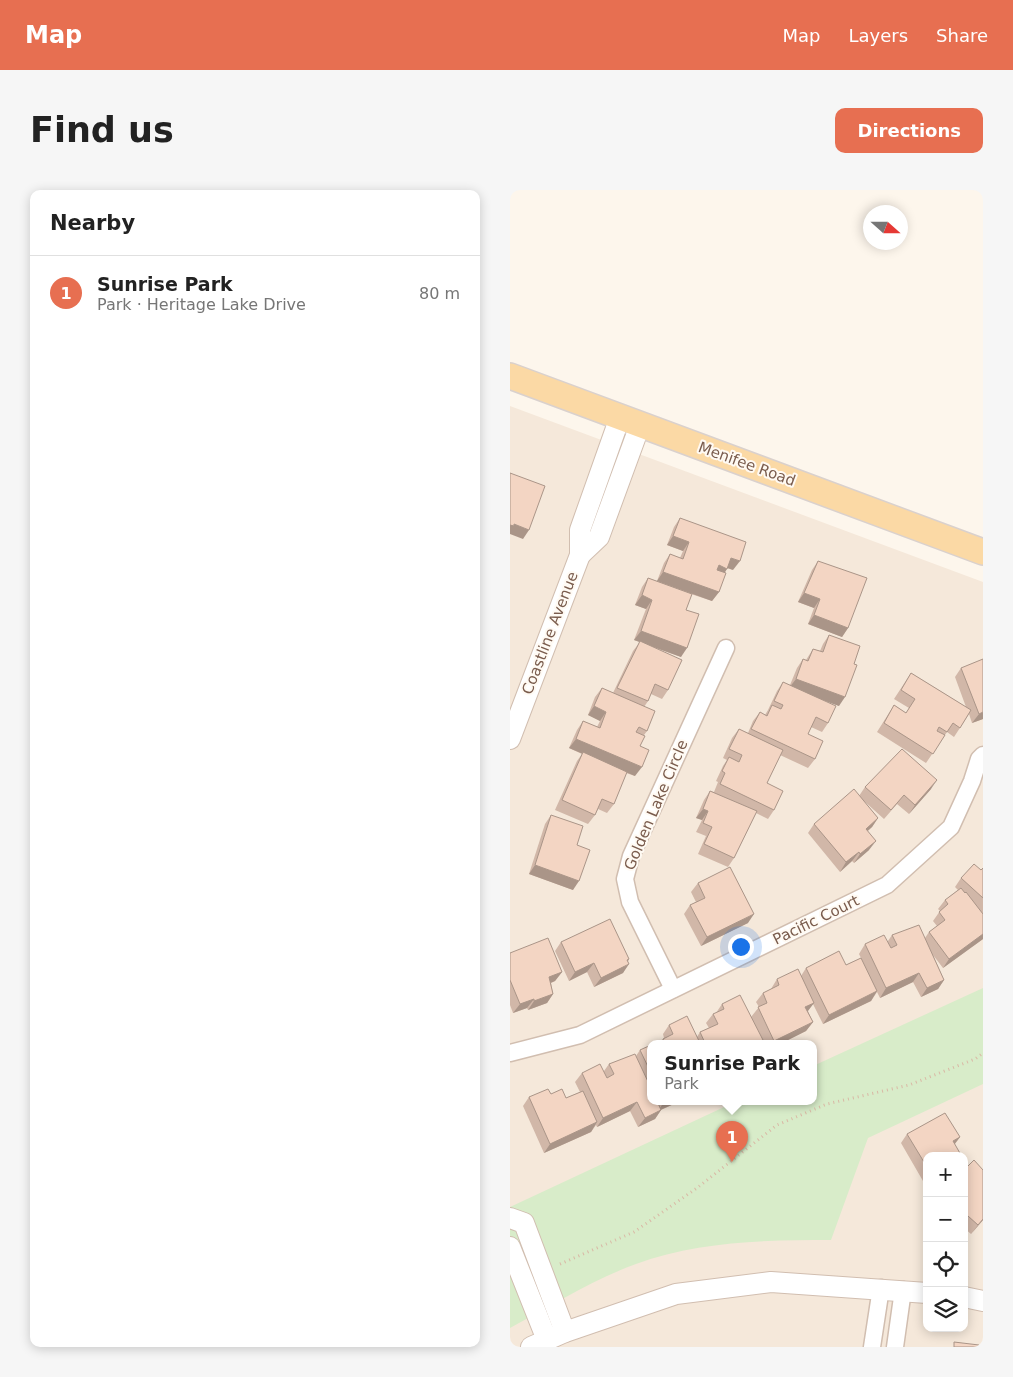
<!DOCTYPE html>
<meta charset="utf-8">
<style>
:root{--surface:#fff;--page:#f6f6f6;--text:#222;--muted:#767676;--line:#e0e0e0;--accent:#e76f51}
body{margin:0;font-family:"DejaVu Sans",sans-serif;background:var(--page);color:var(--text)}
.controls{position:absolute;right:15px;bottom:15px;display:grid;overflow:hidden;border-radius:10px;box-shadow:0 2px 12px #0003}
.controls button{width:45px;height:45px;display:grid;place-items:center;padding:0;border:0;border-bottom:1px solid var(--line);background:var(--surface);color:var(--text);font:25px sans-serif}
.compass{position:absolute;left:353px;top:15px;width:45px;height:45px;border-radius:50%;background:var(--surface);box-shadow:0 2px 12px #0003;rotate:111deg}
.you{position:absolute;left:230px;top:756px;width:18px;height:18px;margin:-12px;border:4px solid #fff;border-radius:50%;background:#1a73e8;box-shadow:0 0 0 8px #1a73e833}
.badge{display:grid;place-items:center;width:32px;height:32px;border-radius:50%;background:var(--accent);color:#fff;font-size:16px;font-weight:700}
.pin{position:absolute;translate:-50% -41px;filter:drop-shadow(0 1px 2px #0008)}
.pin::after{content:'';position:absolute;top:26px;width:18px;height:15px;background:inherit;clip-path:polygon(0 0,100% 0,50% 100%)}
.popup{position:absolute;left:137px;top:850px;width:170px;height:65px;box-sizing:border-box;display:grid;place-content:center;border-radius:10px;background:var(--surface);filter:drop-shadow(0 1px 4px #0005);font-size:16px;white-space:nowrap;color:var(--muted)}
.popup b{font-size:19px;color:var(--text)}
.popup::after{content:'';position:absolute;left:50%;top:100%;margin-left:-10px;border:10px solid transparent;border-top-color:var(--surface)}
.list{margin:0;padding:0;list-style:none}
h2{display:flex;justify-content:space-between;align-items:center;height:65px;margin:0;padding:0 20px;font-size:21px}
h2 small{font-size:16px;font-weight:400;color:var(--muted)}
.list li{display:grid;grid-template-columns:32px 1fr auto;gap:15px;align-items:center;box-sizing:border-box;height:75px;padding:0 20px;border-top:1px solid var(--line)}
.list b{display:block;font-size:19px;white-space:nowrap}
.list p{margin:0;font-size:16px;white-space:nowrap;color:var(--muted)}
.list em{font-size:16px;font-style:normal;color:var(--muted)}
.icon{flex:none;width:28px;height:28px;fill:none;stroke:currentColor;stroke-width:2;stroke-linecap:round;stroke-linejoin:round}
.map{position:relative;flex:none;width:473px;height:1157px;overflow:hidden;border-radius:10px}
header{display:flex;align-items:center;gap:30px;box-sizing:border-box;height:70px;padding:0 25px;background:var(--accent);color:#fff}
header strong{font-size:24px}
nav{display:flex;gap:28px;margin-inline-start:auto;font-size:18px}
.intro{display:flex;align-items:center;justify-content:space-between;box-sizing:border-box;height:120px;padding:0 30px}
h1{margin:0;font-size:35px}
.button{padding:12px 22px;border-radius:10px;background:var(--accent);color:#fff;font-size:18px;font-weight:700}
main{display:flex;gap:30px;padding:0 30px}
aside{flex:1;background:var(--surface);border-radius:10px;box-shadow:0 2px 12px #0003}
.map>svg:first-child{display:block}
</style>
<header>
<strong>Map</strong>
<nav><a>Map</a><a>Layers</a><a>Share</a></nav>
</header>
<div class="intro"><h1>Find us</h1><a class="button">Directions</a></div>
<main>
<aside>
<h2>Nearby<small></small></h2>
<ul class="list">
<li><span class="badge">1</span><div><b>Sunrise Park</b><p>Park · Heritage Lake Drive</p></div><em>80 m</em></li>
</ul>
</aside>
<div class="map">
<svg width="473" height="1157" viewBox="0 0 473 1157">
<rect width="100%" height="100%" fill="#fdf6ec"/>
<path fill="#f5e8da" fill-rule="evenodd" d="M0 216 473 392V1157H0ZM141 853H303V911H141ZM417 966H454V1138H417Z"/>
<path fill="#d8ecc9" d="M473 798V894L358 948 321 1050C257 1050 187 1051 126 1074 82 1090 41 1116 0 1138V1017L227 911H303V876Z"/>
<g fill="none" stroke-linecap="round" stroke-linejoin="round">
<defs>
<g id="minor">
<path d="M163 799 120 712 115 689 121 666 216 458"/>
<path d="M0 863 70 845 377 695 441 637 462 591 469 569 473 565"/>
<path d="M362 1157 371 1098"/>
<path d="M385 1157 393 1100"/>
</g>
<g id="tertiary">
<path d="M70 365 89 347 130 235"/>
<path d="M0 549 70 365V340L110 227"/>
<path d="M0 1028 14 1033 55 1142"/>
<path d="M0 1057 37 1150"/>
<path d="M454 1107 473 1111"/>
<path d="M21 1157 55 1142 166 1104 261 1092 417 1103"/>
</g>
<path id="primary" d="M0 186 473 362"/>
</defs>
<use href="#minor" stroke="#d1beb0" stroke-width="19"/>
<use href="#tertiary" stroke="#d1beb0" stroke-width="22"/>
<use href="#primary" stroke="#dad1cd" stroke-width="28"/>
<path stroke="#d9b8a5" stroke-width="3" stroke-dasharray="1 4" stroke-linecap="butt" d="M50 1074 124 1042 187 998 267 935 317 914 399 895 465 869 473 863"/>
<use href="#minor" stroke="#fff" stroke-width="16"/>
<use href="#tertiary" stroke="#fff" stroke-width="20"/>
<use href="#primary" stroke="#fbd9a5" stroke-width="25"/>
</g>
<g fill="#d1b7a8">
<path d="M170 328 223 380 217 378 215 382 209 402 202 411 181 404 176 420 171 467 135 454 158 500 152 509 141 504 138 511 134 517 137 541 134 545 130 556 125 586 116 583 104 614 97 623 88 619 85 625 78 634 45 620 67 571 72 564 59 558 67 540 73 531 87 537 90 531 78 525 85 507 92 498 103 503 123 461 130 452 124 450 136 419 125 415 132 397 138 388 147 391 154 373 160 364 170 368 173 361 157 355 164 337Z"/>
<path d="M308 371 338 438 332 447 298 434 304 418 288 412 302 380Z"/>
<path d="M319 445 329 516 306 507 318 533 312 542 301 537 298 544 305 569 298 578 270 565 257 593 264 620 258 629 246 623 224 668 218 677 188 664 196 646 186 642 192 630 186 628 194 610 200 601 204 602 208 592 206 591 213 576 217 570 213 568 222 548 229 539 238 543 243 531 250 522 255 525 258 520 267 501 273 492 280 495 287 478 293 469 296 470 303 459 310 461 313 454Z"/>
<path d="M451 478 473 529 462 533 459 524 444 547 437 542 416 573 367 542 384 515 396 523 399 518 384 509 401 483 456 517 445 487Z"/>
<path d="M355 597 421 599 399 624 387 614 374 629 354 611 368 628 362 637 358 641 359 660 344 673 342 671 330 682 298 643 304 634 349 606Z"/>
<path d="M41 625 67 655 63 700 19 684 35 634Z"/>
<path d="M473 678V749L433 778 423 765 434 790 428 799 411 807 403 792 370 808 367 802 361 811 313 834 303 814 298 821 303 832 296 841 272 853H254V852L253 853H144H150L153 849 154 848 153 844 159 835 187 847 190 842 199 838 196 833 203 824 206 823 212 814 241 827 249 817 246 812 253 803 261 799 267 789 291 786 296 778 336 775 351 768 349 764 355 754 378 751 382 745 415 748 419 742 427 736 423 731 430 721 428 719 435 710 448 700 445 697 451 688 471 680Z"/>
<path d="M188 693 238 733 191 756 174 724 180 715 186 712 181 702Z"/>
<path d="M51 752 119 769 113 783 84 797 77 782 59 791 45 761Z"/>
<path d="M0 763 52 782 45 791 41 793 43 804 37 813 18 820 17 818 3 823 0 815Z"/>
<path d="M141 855V911H167L166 913 151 920 145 929 128 937 120 921 87 937 86 935 81 942 34 963 13 916 19 907 41 904 56 908 70 902 65 892 72 883 94 881 99 874 126 866 130 860Z"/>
<path d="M397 944 450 947 445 954 417 966V989L413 991 391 953Z"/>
<path d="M454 980 473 1030 461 1044 454 1038Z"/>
</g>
<g fill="#aa9588">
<path d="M4 334 19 340 13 349 0 344V335Z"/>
<path d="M163 346 179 352 173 361 157 355Z"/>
<path d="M221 368 230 371 223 380 215 377Z"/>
<path d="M209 375 217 379 211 388 202 384Z"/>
<path d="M153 382 209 402 202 411 147 391Z"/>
<path d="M294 403 310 409 304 418 288 412Z"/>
<path d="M132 405 142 410 136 419 125 415Z"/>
<path d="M304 425 338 438 332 447 298 434Z"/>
<path d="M131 441 177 458 171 467 124 450Z"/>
<path d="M286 489 335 507 329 516 279 498Z"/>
<path d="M84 516 96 522 90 531 78 525Z"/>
<path d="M473 522V529L462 533 469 524Z"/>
<path d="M66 549 132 577 125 586 59 558Z"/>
<path d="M427 590 421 599 399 624 405 615Z"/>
<path d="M193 619 198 621 192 630 186 628Z"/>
<path d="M368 628 362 637 349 648 356 639Z"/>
<path d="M366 651 359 660 344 673 350 664Z"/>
<path d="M349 662 342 671 330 682 336 672Z"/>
<path d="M25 675 69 691 63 700 19 684Z"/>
<path d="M244 724 238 733 191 756 197 747Z"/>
<path d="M473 744V749L433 778 439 769Z"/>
<path d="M119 769 114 777 119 774 113 783 84 797 91 788Z"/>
<path d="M84 773 77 782 59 791 65 782Z"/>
<path d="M52 782 45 791 33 796 39 787Z"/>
<path d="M409 783 403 792 370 808 376 798Z"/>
<path d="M434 790 428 799 411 807 417 798Z"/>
<path d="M367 801 361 811 313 834 319 825Z"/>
<path d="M43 804 37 813 18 820 24 811Z"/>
<path d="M24 809 17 818 3 823 10 814Z"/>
<path d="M304 813 297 822 295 817Z"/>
<path d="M303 832 296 841 272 853H262L264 851Z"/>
<path d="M157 911H167L166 913 148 921 154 912Z"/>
<path d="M127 912 120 921 87 937 93 928Z"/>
<path d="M151 920 145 929 128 937 135 928Z"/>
<path d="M87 932 81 942 34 963 40 954Z"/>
<path d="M450 947 443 956V951Z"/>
<path d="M473 1029V1030L461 1044 468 1035Z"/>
</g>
<g fill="#f3d5c3" stroke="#aa9588">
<path d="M0 283 35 296 19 340 4 334V336L0 335Z"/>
<path d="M170 328 236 352 230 371 221 368 217 379 209 375 207 380 216 383 209 402 153 382 160 364 173 369 179 352 163 346Z"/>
<path d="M308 371 357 388 338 438 304 425 310 409 294 403Z"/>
<path d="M138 388 182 404 176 420 189 424 177 458 131 441 142 410 132 405Z"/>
<path d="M319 445 350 456 344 474 347 475 335 507 286 489 293 469 298 471 303 459 313 462Z"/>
<path d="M130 451 172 470 158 500 145 494 138 511 107 498Z"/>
<path d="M473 469V522L469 524 451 478Z"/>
<path d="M401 483 461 520 450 538 443 533 437 542 429 537 427 541 435 545 423 564 374 533 384 515 396 523 405 509 391 500Z"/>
<path d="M273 492 326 516 318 533 306 527 298 544 313 551 305 569 241 539 250 522 257 526 262 515 271 519 273 515 264 511Z"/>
<path d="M92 498 145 521 137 541 129 537 126 542 135 546 130 556 139 560 132 577 66 549 73 531 90 538 96 522 84 516Z"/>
<path d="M229 539 273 560 257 593 273 601 264 620 210 594 215 583 212 581 219 567 229 572 232 565 219 559Z"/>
<path d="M392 559 427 590 405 615 394 605 381 620 355 597Z"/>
<path d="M73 562 117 582 104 614 92 609 85 625 52 610Z"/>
<path d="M344 599 368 628 356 639 366 651 350 664 349 662 336 672 304 634Z"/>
<path d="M200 601 247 621 224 668 194 654 202 637 193 633 198 621 193 619Z"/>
<path d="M41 625 73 636 67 655 80 660 69 691 25 675Z"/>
<path d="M464 674 471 680 473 678V708L451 688Z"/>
<path d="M220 677 244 724 197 747 180 715 195 708 188 693Z"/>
<path d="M451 698 455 703 456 702 473 724V744L439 769 419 742 435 730 429 722 438 714 435 710Z"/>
<path d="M100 729 119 769 117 770 119 774 91 788 84 773 65 782 51 752Z"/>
<path d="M409 735 434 790 417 798 409 783 376 798 355 754 374 745 381 758 387 755 382 745Z"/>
<path d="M38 748 52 782 39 787 43 804 24 811V809L10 814 0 790V763Z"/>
<path d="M329 761 336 775 351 768 367 801 319 825 296 778Z"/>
<path d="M288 779 304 813 295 817 303 832 264 851 248 817 257 813 253 803 269 795 267 789Z"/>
<path d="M230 805 254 852 251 853H195L190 842 208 834 203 824 214 819 212 814Z"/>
<path d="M177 826 190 853H154L153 849 163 844 159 835Z"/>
<path d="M141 855V883L130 860Z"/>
<path d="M125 864 141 898V911H147L151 920 135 928 127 912 93 928 72 883 90 874 97 888 104 884 99 874Z"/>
<path d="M38 899 41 904 52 899 56 908 73 901 87 932 40 954 19 907Z"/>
<path d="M435 923 450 947 443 951 451 965 450 966H417V977L397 944Z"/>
<path d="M464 970 473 980V1029L468 1035 458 1026 454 1030V980Z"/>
<path d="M444 1152 469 1155V1157H444Z"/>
</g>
<g text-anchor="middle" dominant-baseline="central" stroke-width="4" stroke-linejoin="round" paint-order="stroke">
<g font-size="15" fill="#7a5c4d" stroke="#fffaf3">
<text transform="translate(237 274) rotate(20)">Menifee Road</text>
<text transform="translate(40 443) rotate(-69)">Coastline Avenue</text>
<text transform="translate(146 615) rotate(-67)">Golden Lake Circle</text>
<text transform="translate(306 730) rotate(-26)">Pacific Court</text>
</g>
</g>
</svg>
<div class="controls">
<button>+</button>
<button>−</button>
<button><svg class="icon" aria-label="locate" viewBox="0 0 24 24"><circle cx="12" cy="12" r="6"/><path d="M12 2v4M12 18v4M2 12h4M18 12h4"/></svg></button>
<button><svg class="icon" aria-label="layers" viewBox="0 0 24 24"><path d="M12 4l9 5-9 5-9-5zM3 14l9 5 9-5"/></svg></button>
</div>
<svg class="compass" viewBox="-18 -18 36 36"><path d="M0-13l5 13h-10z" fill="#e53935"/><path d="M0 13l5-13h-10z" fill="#767676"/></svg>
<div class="you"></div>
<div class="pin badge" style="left:222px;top:972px">1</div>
<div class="popup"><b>Sunrise Park</b>Park</div>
</div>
</main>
